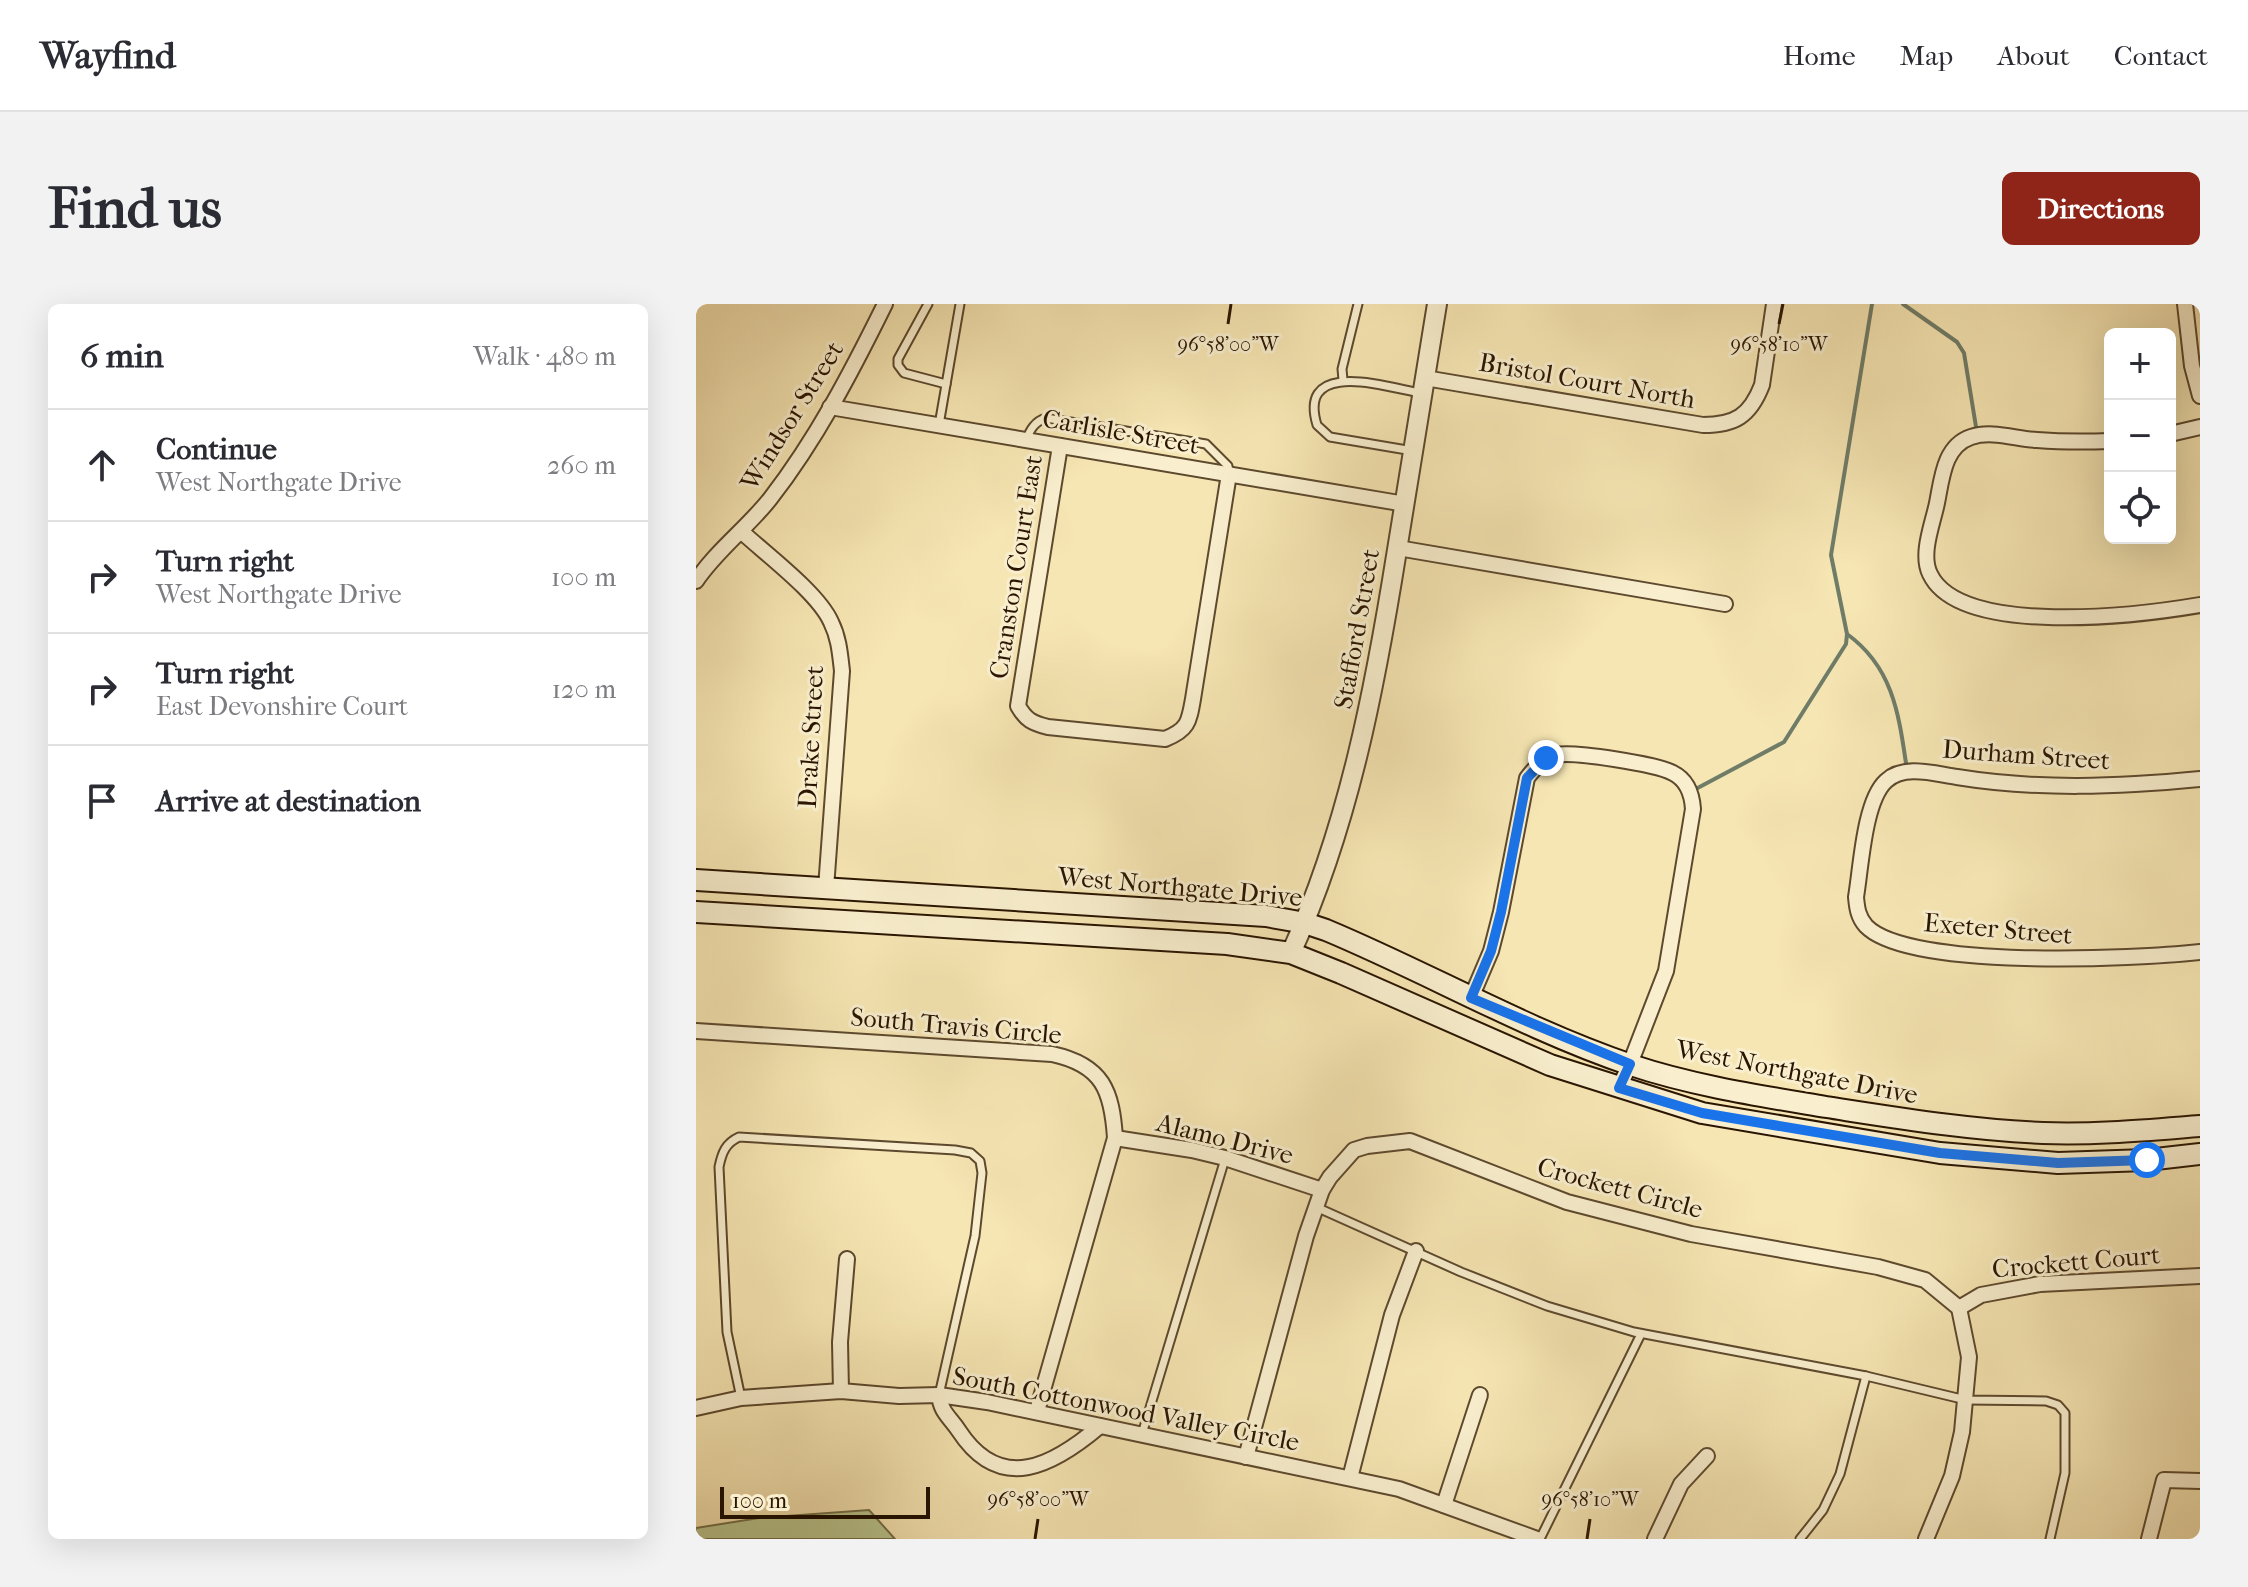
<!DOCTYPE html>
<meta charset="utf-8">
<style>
:root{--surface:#fff;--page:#f2f2f3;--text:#2b2b33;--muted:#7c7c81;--line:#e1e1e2;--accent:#8f2418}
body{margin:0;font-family:"IM FELL French Canon",serif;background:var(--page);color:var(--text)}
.controls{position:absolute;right:24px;top:24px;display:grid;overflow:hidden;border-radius:12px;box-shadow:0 8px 32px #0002}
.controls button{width:72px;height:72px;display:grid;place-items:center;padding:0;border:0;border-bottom:2px solid var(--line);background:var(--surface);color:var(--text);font:40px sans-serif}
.scale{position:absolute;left:24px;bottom:20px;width:210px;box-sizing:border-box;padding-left:8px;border:4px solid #2a1501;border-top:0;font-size:22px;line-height:28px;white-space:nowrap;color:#2a1501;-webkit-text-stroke:6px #f9efce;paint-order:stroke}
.stop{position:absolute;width:24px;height:24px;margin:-18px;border:6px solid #1a73e8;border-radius:50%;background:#fff}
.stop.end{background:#1a73e8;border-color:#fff;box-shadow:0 2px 8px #0008}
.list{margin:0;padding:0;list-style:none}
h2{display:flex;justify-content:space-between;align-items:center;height:104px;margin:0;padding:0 32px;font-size:34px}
h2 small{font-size:26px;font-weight:400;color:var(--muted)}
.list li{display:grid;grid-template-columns:52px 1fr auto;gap:24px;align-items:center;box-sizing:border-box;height:112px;padding:0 32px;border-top:2px solid var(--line)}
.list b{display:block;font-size:30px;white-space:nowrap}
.list p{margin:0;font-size:26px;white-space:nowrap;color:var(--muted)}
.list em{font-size:26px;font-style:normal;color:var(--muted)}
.icon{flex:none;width:44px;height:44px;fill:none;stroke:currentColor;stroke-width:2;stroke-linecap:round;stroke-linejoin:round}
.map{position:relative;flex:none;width:1504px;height:1235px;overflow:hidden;border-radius:12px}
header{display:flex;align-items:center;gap:48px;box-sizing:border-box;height:112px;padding:0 40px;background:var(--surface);border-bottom:2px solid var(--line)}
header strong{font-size:38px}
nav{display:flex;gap:44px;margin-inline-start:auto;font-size:28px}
.intro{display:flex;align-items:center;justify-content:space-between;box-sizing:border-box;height:192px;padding:0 48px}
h1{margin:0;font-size:56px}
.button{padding:20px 36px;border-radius:12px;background:var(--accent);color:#fff;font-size:28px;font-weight:700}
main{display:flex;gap:48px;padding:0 48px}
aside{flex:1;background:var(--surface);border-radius:12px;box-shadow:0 8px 32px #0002}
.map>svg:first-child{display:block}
</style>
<header>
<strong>Wayfind</strong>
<nav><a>Home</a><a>Map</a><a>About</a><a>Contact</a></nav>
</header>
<div class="intro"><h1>Find us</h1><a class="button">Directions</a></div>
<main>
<aside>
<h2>6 min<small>Walk · 480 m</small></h2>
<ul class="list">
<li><svg class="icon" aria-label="ahead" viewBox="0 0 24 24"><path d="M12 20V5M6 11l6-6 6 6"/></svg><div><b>Continue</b><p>West Northgate Drive</p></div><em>260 m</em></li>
<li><svg class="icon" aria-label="right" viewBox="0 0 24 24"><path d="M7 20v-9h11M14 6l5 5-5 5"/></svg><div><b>Turn right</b><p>West Northgate Drive</p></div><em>100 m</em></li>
<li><svg class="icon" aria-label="right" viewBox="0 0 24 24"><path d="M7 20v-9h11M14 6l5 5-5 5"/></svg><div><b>Turn right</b><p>East Devonshire Court</p></div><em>120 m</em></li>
<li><svg class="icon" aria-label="arrive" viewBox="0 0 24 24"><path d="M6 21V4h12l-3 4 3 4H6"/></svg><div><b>Arrive at destination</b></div></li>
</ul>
</aside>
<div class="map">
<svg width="1504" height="1235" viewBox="0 0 1504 1235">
<rect width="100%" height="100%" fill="#f6e6b3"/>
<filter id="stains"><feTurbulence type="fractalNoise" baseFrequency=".0025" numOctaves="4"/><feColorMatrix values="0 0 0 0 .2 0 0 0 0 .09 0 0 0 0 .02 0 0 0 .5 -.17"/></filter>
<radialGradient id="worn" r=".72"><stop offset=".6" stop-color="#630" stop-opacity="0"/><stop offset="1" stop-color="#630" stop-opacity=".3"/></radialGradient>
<path fill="#b9c68f" stroke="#726e48" stroke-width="2" d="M173 1206 199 1235H0V1224L63 1214Z"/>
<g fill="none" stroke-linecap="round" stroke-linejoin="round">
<g stroke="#6f7c68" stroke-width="4">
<path d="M1207 0 1261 38 1268 49 1281 129"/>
<path d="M1151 330C1198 364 1203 412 1211 466"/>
<path d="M996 487 1088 438 1150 340 1151 330 1135 251 1176 0"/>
</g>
<defs>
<g id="service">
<path d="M232 0 202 55V61L208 69 250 80"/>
<path d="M647 76 646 65 662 0"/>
<path d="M243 121 264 0"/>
<path d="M330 136C334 126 339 117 350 114L510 140 532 162 533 170"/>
<path d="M717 147 634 133 621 121C601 54 691 83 724 89"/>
<path d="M620 903 765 968 851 1002 938 1028 1170 1072 1270 1096 1350 1097 1362 1101 1369 1109V1169L1354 1235"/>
<path d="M45 1094 31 1028 23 863C26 848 30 839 43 833L259 846 275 849 284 857 286 869 279 932 243 1091"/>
<path d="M446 1130 529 855"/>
<path d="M844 1235 945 1030"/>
<path d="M1104 1235 1127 1206 1144 1170 1170 1072"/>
</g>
<g id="minor">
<path d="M1489 0 1496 62 1504 92"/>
<path d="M729 74 1007 121C1039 121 1054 112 1066 81L1078 0"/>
<path d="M134 103 709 200"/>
<path d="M1474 130 1504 123"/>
<path d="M1414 137C1389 138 1366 138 1341 136 1320 135 1296 126 1275 133 1248 142 1246 174 1241 199 1237 219 1224 250 1234 270 1264 334 1445 311 1504 301"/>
<path d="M364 142 322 402C330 416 336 419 352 423L469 435C492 426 493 418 497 395L533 170"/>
<path d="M46 228C71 251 122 289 135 318 143 334 144 350 146 367L130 584"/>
<path d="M702 244 1029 300"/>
<path d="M0 277C20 247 51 224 74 195 120 136 156 67 189 0"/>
<path d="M1504 475C1423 483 1341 486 1261 473 1239 470 1208 460 1190 477 1168 497 1165 564 1160 593 1161 604 1162 613 1170 622 1212 666 1441 655 1504 648"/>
<path d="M775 694 795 647 805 608 831 474C839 464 847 454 860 451 877 447 960 460 977 469 991 476 996 490 997 505L970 667 934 760 923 784"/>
<path d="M0 727 356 750C407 761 416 787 419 834L341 1107"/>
<path d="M419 834 496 846 529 854 626 886"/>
<path d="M1263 1004 1285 991 1344 980 1504 972"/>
<path d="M145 1087 144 1038 151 955"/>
<path d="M243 1091C245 1109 254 1113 263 1127 305 1191 358 1161 404 1122"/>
<path d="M0 1104 45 1094 145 1087 203 1092 243 1091 291 1098 703 1185 841 1235"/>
<path d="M550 1153 610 932 626 886 634 873 658 846 671 842 714 837 871 898 995 930 1182 963 1229 976 1263 1004 1273 1053 1266 1128 1256 1172 1230 1235"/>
<path d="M654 1174 696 1011 720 947"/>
<path d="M748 1201 784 1091"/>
<path d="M959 1235 985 1180 1011 1152"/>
<path d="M1453 1235 1468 1176 1504 1177"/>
</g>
<path id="tertiary" d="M595 649C653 521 679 384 701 246 715 164 728 82 741 0"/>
<g id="secondary">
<path d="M0 576 570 612 609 619 630 626C733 669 829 725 935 761 998 782 1065 792 1130 803 1202 814 1274 826 1347 829 1399 831 1452 826 1504 822"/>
<path d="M0 608 531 640 595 649 645 669 854 761 1006 809 1244 849 1362 859 1451 856 1504 850"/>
</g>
</defs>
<use href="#service" stroke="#5d492e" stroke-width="11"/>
<use href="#minor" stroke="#5d492e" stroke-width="18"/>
<use href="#tertiary" stroke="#5d492e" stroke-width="22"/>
<use href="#secondary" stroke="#2a1501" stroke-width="24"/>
<use href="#service" stroke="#f9efce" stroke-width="7"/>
<use href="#minor" stroke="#f9efce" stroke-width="14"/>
<use href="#tertiary" stroke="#f9efce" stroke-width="18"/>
<use href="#secondary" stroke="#f9efce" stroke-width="20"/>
</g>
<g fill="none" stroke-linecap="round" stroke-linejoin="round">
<path stroke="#1a73e8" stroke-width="10" d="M850 454 831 474 805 608 795 647 775 694 934 760 923 784 1006 809 1244 849 1362 859 1451 856"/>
</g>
<path fill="none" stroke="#2a1501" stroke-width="3" d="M532 20 535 0M1083 20 1087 0M339 1235 342 1215M891 1235 894 1215"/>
<g text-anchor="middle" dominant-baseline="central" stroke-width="6" stroke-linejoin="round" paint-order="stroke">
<g font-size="26" fill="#2a1501" stroke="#f9efce">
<text transform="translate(891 77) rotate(10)">Bristol Court North</text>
<text transform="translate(96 112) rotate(-58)">Windsor Street</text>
<text transform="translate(425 128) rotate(10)">Carlisle Street</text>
<text transform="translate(320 263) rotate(-81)">Cranston Court East</text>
<text transform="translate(661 325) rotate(-80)">Stafford Street</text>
<text transform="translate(115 433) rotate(-87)">Drake Street</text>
<text transform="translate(1330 451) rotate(4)">Durham Street</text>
<text transform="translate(484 583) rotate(5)">West Northgate Drive</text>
<text transform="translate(1302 625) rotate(5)">Exeter Street</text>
<text transform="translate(260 722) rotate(5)">South Travis Circle</text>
<text transform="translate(1101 768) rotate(11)">West Northgate Drive</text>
<text transform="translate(529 835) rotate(14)">Alamo Drive</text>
<text transform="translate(924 884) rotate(15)">Crockett Circle</text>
<text transform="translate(1380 958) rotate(-5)">Crockett Court</text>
<text transform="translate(430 1105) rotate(11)">South Cottonwood Valley Circle</text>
</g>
</g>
<g font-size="20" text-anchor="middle" fill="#2a1501" stroke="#f9efce" stroke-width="6" stroke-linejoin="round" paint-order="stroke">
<text x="532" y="47">96°58'00"W</text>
<text x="1083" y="47">96°58'10"W</text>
<text x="342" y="1202">96°58'00"W</text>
<text x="894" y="1202">96°58'10"W</text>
</g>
<rect width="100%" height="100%" filter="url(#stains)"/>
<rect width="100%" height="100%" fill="url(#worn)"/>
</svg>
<div class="controls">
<button>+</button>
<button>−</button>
<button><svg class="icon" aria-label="locate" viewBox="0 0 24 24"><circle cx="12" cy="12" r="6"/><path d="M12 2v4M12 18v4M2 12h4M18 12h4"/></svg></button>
</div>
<div class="scale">100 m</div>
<div class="stop" style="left:1451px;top:856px"></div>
<div class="stop end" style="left:850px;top:454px"></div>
</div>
</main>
